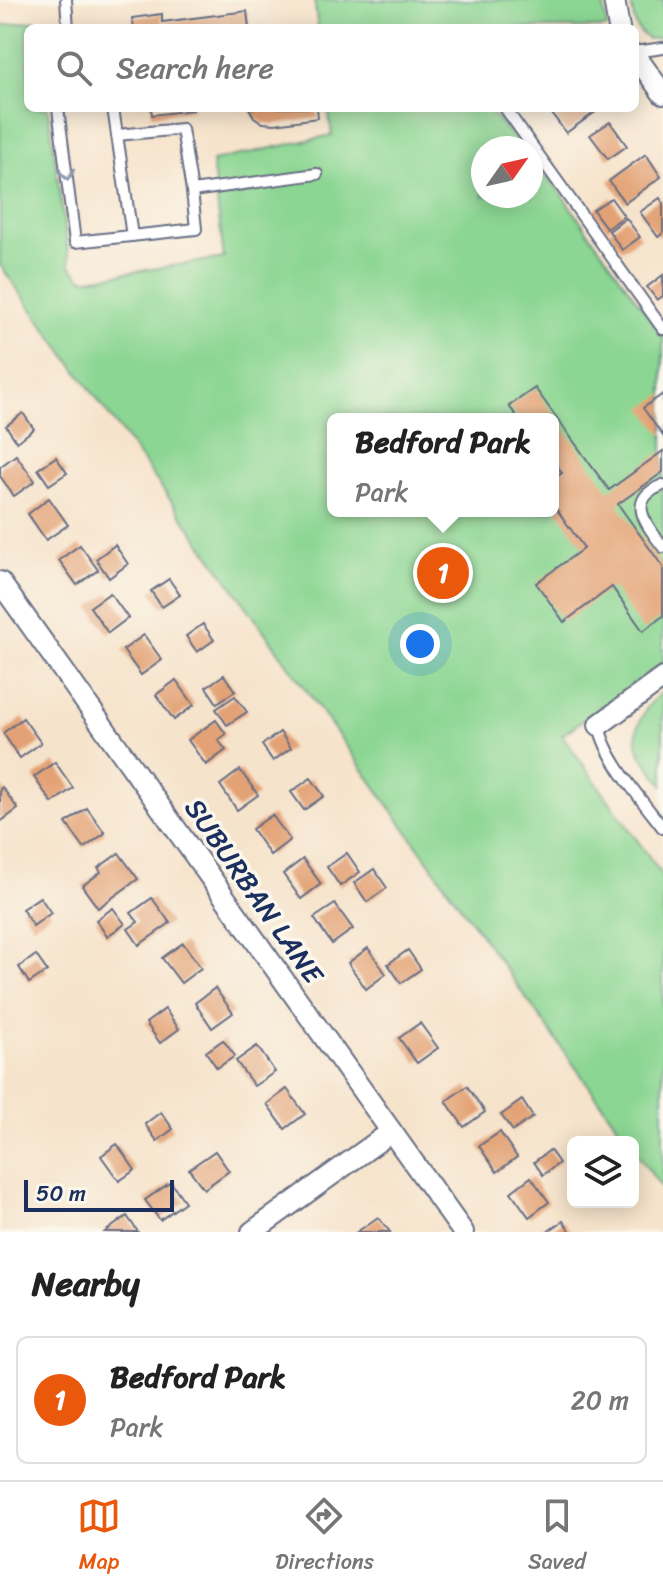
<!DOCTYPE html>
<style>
:root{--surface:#fff;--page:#f2f2f2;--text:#222;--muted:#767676;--line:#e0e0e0;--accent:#ea580c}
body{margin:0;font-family:Sriracha,sans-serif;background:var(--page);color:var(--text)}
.controls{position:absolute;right:24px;bottom:24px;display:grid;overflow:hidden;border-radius:12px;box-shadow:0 4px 20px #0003}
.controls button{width:72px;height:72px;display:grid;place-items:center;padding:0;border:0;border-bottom:2px solid var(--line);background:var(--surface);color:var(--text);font:40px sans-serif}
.compass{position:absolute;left:471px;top:136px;width:72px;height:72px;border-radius:50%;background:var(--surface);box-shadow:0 4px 20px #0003;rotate:56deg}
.scale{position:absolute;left:24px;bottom:20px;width:150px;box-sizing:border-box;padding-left:8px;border:4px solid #1b2f5e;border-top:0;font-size:22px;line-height:28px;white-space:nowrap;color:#1b2f5e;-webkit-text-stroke:6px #fbf7ec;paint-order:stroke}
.you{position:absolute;left:420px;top:644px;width:28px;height:28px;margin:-20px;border:6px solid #fff;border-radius:50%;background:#1a73e8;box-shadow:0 0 0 12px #1a73e833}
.badge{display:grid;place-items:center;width:52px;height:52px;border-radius:50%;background:var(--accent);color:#fff;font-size:26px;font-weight:700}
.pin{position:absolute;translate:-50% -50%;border:4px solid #fff;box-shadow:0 2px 8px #0006}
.popup{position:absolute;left:327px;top:413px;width:232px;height:104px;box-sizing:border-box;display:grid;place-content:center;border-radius:12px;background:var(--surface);filter:drop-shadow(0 2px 6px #0005);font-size:26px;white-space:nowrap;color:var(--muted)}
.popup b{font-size:30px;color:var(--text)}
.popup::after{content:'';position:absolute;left:50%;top:100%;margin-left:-16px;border:16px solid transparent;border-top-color:var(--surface)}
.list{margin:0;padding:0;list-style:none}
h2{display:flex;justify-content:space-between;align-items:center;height:104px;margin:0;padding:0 32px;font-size:34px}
h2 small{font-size:26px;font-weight:400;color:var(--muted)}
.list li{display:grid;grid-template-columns:52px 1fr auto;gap:24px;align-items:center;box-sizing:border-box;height:128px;margin:0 16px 16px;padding:0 16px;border:2px solid var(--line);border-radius:12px}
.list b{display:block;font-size:30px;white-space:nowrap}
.list p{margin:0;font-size:26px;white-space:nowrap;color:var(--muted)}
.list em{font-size:26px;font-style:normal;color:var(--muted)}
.icon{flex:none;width:44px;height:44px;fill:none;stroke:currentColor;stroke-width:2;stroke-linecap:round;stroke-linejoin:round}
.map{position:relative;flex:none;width:663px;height:1232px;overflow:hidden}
.search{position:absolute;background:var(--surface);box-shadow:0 4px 20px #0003;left:24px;right:24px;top:24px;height:88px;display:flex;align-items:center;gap:20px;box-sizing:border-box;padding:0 28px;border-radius:12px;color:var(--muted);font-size:30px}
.sheet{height:248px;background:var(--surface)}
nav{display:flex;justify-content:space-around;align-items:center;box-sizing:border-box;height:112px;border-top:2px solid var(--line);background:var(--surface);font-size:22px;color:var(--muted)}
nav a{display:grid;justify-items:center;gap:4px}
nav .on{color:var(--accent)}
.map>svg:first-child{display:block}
</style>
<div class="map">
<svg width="663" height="1232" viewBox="0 0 663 1232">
<rect width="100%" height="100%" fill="#fbf7ec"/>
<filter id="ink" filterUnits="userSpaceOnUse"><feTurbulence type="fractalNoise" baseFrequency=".0125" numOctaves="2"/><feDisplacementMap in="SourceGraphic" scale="16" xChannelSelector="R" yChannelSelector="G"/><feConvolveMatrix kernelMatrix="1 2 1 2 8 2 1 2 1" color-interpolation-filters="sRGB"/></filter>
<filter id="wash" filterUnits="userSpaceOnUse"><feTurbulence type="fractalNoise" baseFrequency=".006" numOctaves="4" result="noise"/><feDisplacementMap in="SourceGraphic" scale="32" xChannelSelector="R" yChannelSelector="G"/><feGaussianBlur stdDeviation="1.8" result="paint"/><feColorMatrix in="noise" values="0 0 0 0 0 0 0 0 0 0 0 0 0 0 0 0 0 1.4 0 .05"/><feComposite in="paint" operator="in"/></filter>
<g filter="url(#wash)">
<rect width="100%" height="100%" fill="#f6e3cb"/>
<g fill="#8bd692" stroke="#538278" stroke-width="2" fill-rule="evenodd">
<path d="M314 0H603L607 28H318Z"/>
<path d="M631 0H663V38L648 39C633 29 633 16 631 0Z"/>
<path d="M35 21 36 28H28V108H48L70 266 82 278 88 279 224 258 212 161 332 135 328 108H487L523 148H483V196H531V157L557 188 663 337V663L562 735 663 876V1190L633 1148V1142H629L159 484 0 265V26ZM333 419H553V511H333Z"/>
<path d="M663 692V785C655 773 643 761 638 747 632 727 647 703 663 692Z"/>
</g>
<g id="blocks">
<g fill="#e3a275">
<path d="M247 11 249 28H134L132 18 162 14V22Z"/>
<path d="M151 108H193V110L152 115Z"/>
<path d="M249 108H317L318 118 275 124 263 123 254 117Z"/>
<path d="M554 108H601L566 133 550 111Z"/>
<path d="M610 122 627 146 608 159 590 135Z"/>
<path d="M646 154 661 177 625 203 609 181Z"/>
<path d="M611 198 624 216 607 229 593 210Z"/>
<path d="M660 198 663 203V233L658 237 640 212Z"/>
<path d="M626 218 640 237 622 250 609 231Z"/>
<path d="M663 275V296L657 300 647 287Z"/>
<path d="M535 388 609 490 663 451V472L618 504 663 567V616L643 631 612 587 564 622 536 583 584 548 553 504V479L562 473 553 460V419H519L509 406Z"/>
<path d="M663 394V436L643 408Z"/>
<path d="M23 413 34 429 17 442 6 426Z"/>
<path d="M16 455 35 481 14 496 0 476V467Z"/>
<path d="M56 457 67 473 49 485 38 469Z"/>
<path d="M49 498 68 525 46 540 28 514Z"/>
<path d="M80 545 98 570 77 585 59 560Z"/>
<path d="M115 545 128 564 109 578 96 559Z"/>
<path d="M169 579 180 595 162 607 151 591Z"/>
<path d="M110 593 128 618 108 633 90 607Z"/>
<path d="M203 624 214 640 197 652 186 636Z"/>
<path d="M144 635 162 660 141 675 123 650Z"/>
<path d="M224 675 235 691 217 703 206 687Z"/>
<path d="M176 680 194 705 174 720 156 695Z"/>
<path d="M235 696 247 712 227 725 216 709Z"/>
<path d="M23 718 41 743 20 758 3 733Z"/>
<path d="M216 720 226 734 218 740 226 750 206 765 188 740Z"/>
<path d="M280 732 291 748 273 761 262 745Z"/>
<path d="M55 762 73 788 52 803 34 777Z"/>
<path d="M240 770 258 795 237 810 220 785Z"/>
<path d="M311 778 324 796 304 810 291 792Z"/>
<path d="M2 787 18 809 0 822V789Z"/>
<path d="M87 808 105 833 84 848 66 823Z"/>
<path d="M272 815 290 840 270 855 252 829Z"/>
<path d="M119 853 138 879 98 908 82 886 101 872 98 868Z"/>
<path d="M347 853 360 872 340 886 327 867Z"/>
<path d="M303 859 321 884 301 899 283 874Z"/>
<path d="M374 869 387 888 367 902 354 883Z"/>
<path d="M40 897 51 913 33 926 22 909Z"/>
<path d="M152 898 170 923 139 945 128 929 138 922 131 913Z"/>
<path d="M335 904 353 929 332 944 314 918Z"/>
<path d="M113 908 125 924 107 936 96 920Z"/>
<path d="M183 943 201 968 181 983 162 958Z"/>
<path d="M368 948 386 974 366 989 348 963Z"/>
<path d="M408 950 421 969 401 983 388 964Z"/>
<path d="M36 955 47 971 29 983 19 967Z"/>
<path d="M215 988 233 1013 212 1028 195 1003Z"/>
<path d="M165 1009 179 1029 160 1043 146 1023Z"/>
<path d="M420 1023 438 1048 417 1063 399 1038Z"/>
<path d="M223 1040 235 1056 217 1068 206 1052Z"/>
<path d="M257 1046 275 1072 254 1086 236 1061Z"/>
<path d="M467 1086 485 1112 464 1127 446 1101Z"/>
<path d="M287 1089 305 1114 285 1129 267 1104Z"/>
<path d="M522 1100 533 1117 513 1131 501 1115Z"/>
<path d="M161 1112 173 1129 157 1141 145 1124Z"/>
<path d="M500 1132 517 1157 497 1172 479 1146Z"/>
<path d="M117 1144 135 1170 119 1181 101 1156Z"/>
<path d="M550 1150 559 1163 543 1175 534 1162Z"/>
<path d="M215 1151 229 1171 204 1189 189 1169Z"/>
<path d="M531 1177 549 1202 529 1217 511 1192Z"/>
<path d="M171 1182 185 1202 160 1220 145 1200Z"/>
<path d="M127 1216 138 1232H105Z"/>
<path d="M378 1217 390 1232H357Z"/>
<path d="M563 1221 571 1232H547Z"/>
</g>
</g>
</g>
<g filter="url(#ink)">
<use href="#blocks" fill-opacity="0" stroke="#686e84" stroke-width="2"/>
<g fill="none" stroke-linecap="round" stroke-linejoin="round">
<defs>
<g id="lane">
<path d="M66 0 68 28"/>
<path d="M635 52 663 48"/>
<path d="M58 108 75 242 196 229 192 191 317 174"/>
<path d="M113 108 132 236"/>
<path d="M505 108 663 329"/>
<path d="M117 135 182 129 192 191"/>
<path d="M663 485C624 500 647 525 663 547"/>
<path d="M599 725C605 759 642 800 663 828"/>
</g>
<g id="street">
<path d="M614 0 619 28"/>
<path d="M635 55 663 94"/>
<path d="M0 582 463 1232"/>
<path d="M599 725 663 678"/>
<path d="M252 1232 391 1132"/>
</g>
</defs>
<use href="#lane" stroke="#686e84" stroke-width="14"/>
<use href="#street" stroke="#686e84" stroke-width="24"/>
<use href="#lane" stroke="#fff" stroke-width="10"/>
<use href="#street" stroke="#fff" stroke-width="20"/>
</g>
<defs><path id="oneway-chevron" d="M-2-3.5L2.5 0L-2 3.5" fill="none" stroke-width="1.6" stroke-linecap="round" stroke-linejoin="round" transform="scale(2)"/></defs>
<use stroke="#8d97ae" href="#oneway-chevron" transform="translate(67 175) rotate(83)"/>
</g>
<g text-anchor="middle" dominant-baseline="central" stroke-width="7" stroke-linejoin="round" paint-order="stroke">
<g font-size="28" fill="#1b2f5e" stroke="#fbf7ec">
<text transform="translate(254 891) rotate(55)">SUBURBAN LANE</text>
</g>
</g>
</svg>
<div class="controls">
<button><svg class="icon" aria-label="layers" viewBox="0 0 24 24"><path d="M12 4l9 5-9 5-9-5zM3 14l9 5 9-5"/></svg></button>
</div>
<svg class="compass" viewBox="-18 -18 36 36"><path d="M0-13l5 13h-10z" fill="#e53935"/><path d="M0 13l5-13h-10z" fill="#767676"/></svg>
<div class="scale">50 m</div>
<div class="you"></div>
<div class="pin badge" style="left:443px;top:573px">1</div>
<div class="popup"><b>Bedford Park</b>Park</div>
<div class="search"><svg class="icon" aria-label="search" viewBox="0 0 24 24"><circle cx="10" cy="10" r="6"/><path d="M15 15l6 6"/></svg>Search here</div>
</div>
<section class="sheet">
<h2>Nearby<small></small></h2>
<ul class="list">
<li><span class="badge">1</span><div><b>Bedford Park</b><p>Park</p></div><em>20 m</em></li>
</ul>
</section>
<nav>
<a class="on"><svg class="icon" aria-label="map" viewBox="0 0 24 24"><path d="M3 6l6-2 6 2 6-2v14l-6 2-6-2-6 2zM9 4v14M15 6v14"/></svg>Map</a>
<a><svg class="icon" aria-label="directions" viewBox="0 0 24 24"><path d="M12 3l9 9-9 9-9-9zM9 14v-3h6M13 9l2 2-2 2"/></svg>Directions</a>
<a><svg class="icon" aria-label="saved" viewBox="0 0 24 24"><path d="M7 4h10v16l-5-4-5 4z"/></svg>Saved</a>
</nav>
